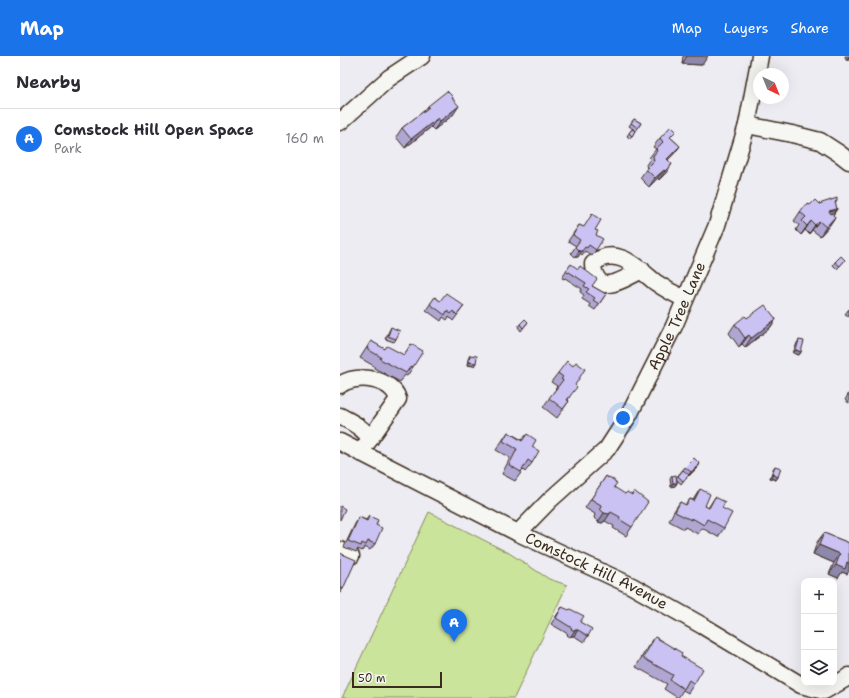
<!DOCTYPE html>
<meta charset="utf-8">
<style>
:root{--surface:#fff;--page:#f7f7f7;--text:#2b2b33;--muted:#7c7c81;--line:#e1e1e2;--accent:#1a73e8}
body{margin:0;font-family:"Shantell Sans",sans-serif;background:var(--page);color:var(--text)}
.controls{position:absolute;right:12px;bottom:12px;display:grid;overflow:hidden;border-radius:8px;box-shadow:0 4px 16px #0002}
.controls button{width:36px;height:36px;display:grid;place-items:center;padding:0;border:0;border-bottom:1px solid var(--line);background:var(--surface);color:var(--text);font:20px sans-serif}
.compass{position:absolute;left:413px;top:12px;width:36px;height:36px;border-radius:50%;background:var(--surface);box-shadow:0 4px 16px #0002;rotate:137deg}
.scale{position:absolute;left:12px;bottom:10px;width:90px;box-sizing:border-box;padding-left:4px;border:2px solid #3b2a1e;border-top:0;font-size:11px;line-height:14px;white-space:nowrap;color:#3b2a1e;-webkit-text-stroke:3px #f6f6f2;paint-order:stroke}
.you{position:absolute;left:283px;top:362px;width:14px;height:14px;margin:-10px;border:3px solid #fff;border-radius:50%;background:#1a73e8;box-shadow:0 0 0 6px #1a73e833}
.badge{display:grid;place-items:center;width:26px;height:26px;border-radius:50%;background:var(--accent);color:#fff;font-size:13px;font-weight:700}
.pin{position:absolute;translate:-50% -33px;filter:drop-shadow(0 1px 2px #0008)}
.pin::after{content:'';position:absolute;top:21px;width:14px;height:12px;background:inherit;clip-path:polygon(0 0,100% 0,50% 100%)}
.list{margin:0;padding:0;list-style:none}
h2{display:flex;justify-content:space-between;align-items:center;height:52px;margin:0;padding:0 16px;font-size:17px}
h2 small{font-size:13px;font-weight:400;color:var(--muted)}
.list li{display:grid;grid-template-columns:26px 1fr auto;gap:12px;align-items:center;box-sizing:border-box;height:60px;padding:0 16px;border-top:1px solid var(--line)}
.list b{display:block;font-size:15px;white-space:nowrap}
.list p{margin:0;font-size:13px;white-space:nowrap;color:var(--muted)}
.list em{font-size:13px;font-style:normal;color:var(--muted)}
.icon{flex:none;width:22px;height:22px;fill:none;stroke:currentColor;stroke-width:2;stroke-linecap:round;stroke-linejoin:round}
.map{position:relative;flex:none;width:509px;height:642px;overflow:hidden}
header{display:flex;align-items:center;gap:24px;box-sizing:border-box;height:56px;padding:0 20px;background:var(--accent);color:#fff}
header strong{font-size:19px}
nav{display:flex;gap:22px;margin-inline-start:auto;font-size:14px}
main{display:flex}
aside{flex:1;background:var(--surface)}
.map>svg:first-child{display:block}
</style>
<header>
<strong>Map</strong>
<nav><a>Map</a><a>Layers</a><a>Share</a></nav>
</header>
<main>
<aside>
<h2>Nearby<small></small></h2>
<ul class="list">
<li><span class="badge">A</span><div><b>Comstock Hill Open Space</b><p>Park</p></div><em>160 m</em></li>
</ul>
</aside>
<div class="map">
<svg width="509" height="642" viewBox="0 0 509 642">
<rect width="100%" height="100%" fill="#edecf2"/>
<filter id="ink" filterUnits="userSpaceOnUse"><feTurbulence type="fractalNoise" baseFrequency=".025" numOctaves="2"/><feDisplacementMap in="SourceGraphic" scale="8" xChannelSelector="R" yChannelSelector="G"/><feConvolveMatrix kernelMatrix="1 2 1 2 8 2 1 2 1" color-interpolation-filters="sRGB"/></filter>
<g filter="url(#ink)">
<path fill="#cbe49b" stroke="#83875c" d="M89 456 169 497 209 523 227 529 174 642H2Z"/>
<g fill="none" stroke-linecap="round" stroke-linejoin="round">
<defs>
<g id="minor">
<path d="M0 66 49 22 82 0"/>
<path d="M407 69 452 78 480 85 500 98 509 105"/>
<path d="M302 214C291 219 280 227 269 228 258 230 253 217 253 208 275 188 298 212 315 226 325 233 334 238 345 243"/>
<path d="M0 329C16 317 52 322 58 343L20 397"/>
<path d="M0 360C11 366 24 372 30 383"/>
<path id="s1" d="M0 386 178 477 292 530 363 570 461 629 484 635 505 623 509 620"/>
<path id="s2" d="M178 477 210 444 267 393 289 359 334 270 377 169 407 69 420 0"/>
<path d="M0 494 11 500"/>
</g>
</defs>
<use href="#minor" stroke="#3b2a1e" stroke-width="19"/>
<use href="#minor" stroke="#f6f6f2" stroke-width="16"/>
</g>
<g fill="#afa7d2" stroke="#3b2a1e">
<path d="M343 0H364L362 9 342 8Z"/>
<path d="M505 0H509V4H506Z"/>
<path d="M113 42V59L94 74 91 71 65 92 56 81 62 72 84 55 88 50Z"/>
<path d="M294 63 301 67 296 75 289 70Z"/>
<path d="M292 73 295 75 290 83 287 80Z"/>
<path d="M320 82H331L340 90 333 99 328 104 326 117 319 124 318 122 309 131 300 122 307 112 306 109 310 103 309 102 316 93 313 91Z"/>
<path d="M497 145 495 148 497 153 493 159 495 161 489 170 480 180 472 174 469 178 465 174 461 179 456 174 459 169 454 165 460 156 467 150Z"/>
<path d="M239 169 243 171 255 174 256 179V194L252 200 245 195 242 199 240 197 238 201H235L231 197 236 190 228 185Z"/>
<path d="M505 204 497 213 493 209 495 206Z"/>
<path d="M231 208 252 230 266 238 255 254 249 250 250 248 242 243 244 239 240 236 242 233 225 222 224 223 222 222Z"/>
<path d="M95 241 100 245 124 250 113 265 109 261 107 264 103 261 101 265 86 254Z"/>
<path d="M509 253V260L505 258Z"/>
<path d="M407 262 436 263 430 272 407 290 405 291 402 288 399 291 389 277 395 268Z"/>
<path d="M188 266 181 275 178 271 180 268Z"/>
<path d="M51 271 56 283 54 286 45 283Z"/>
<path d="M459 284 461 296 459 299 453 297 457 287Z"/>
<path d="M31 285 44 293 64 299 71 288 73 311 67 320 65 319 60 326 34 312V310L20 302Z"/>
<path d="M130 299 134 310 127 309 128 303Z"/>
<path d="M218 317 235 329 228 344 229 345 217 362 203 351 216 333 215 332 217 330 211 326Z"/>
<path d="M509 337V347L505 344Z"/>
<path d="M168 376 182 384 187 378 192 391V407L185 416 183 414 175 425 162 418 170 402 156 394Z"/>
<path d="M435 410 438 421 436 424 430 422 433 413Z"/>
<path d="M345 411H358L348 419 341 428 337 424V427L335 430 331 431 330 423 332 420 336 422Z"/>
<path d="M266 420 275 426 274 431 292 471 286 480 273 472 274 470 265 465 262 467 258 466 254 462 255 458 245 452Z"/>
<path d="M360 433 365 450 368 452 375 441 382 452 384 472 378 481 362 472 358 478 345 471 344 473 329 465 334 455 340 446 345 449 350 443 353 444Z"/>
<path d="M29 460 36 469 35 488 30 494 25 491 22 495 18 493 16 496 4 491 15 468 19 461 26 464Z"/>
<path d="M484 477 509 487 507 518 502 516 498 522 489 518 494 507 473 498 477 486Z"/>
<path d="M0 497 3 533 0 537Z"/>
<path d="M222 551 240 566 248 580 244 586 234 580H231L230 581 227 579 228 578 211 568Z"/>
<path d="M315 581 341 600 354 628 348 637 343 634 338 642 324 633 327 628 296 611 308 590Z"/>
</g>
<g fill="#8e88ab" stroke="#3b2a1e">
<path d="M347 0H368L362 9 342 8Z"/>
<path d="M509 0V4H506Z"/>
<path d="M119 50 113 59 94 74 100 65Z"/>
<path d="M98 62 91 71 65 92 71 83Z"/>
<path d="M340 90 333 99 320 112 327 103Z"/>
<path d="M332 108 326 117 319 124 325 115Z"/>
<path d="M324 114 318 122 309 131 315 122Z"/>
<path d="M497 153 490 162 489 155Z"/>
<path d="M495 161 489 170 480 180 486 171Z"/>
<path d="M471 165 465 174 461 179 467 170Z"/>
<path d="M479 165 472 174 469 178 475 169Z"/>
<path d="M239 195H242L238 201H235Z"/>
<path d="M436 263 430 272 407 290 405 291 411 282Z"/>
<path d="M409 279 402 288 399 291 405 282Z"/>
<path d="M456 294 461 296 459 299 453 297Z"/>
<path d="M129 306 136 307 134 310 127 309Z"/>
<path d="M360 408 358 411 349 420 351 416Z"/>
<path d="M432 418 438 421 436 424 430 422Z"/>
<path d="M333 427H337L335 430 331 431Z"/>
<path d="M271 456 265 465 262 467 258 466 264 457Z"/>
<path d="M479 489 500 498 494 507 473 498Z"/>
<path d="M507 506 509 507V515L507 518 502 516 498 522 489 518 496 509Z"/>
<path d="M235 574H238L234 580H231Z"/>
</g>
<g fill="#cbc2f4" stroke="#3b2a1e">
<path d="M107 35 113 41 112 42 119 50 100 65 98 62 71 83 62 72 89 51 88 50Z"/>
<path d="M294 63 301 67 298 72 291 67Z"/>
<path d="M331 70 336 75 330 81 340 90 327 103 332 108 325 115 324 114 315 122 306 113 314 105 313 100 317 95 316 93 323 86 320 82Z"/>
<path d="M292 73 295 75 292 80 289 77Z"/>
<path d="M497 142V145L495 146 497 153 489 155 491 158 495 155 493 159 495 161 486 171 479 165 475 169 471 165 467 170 462 165 466 161 460 156 465 149 467 150 468 148 470 149 475 144 479 148Z"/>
<path d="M252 158 261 164 255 174 258 175 256 179 263 183 256 194 249 189 247 192 245 191 242 195H239L235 191 240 184 233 179 239 169 244 171Z"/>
<path d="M501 200 505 204 500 210 495 206Z"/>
<path d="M231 208 238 213 240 210 257 223 252 230 266 238 259 248 253 244 255 242 246 236 249 233 244 230 246 227 229 216 228 217 226 215Z"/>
<path d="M106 237 124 250 117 259 113 255 111 258 107 255 105 259 90 248 95 241 100 245Z"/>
<path d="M425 249 436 263 413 281 411 282 409 279 405 282 395 268 405 260 407 262Z"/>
<path d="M185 263 188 266 183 272 180 268Z"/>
<path d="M51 271 60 275 56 283 48 280Z"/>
<path d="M459 284 464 285 461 296 456 294Z"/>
<path d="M31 285 45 293 47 290 64 299 71 288 83 295 73 311 71 310 66 317 40 303 41 301 27 293Z"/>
<path d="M130 299 137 300 136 307 129 306Z"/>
<path d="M227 305 233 310 236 306 245 313 235 329 237 331 227 344 229 345 223 353 209 342 223 324 221 323 223 321 218 317Z"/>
<path d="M168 376 182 385 187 378 196 384 192 391 199 395 192 407 188 404 181 416 169 409 177 393 163 385Z"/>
<path d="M354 402 360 408 351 416 345 411Z"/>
<path d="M435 410 441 412 438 421 432 418Z"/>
<path d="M343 414 349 419 343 425 338 420Z"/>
<path d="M336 419 337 427H333L332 420Z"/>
<path d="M266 420 268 422 269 421 275 425V426L277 427 274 431 285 438 287 436 292 439 294 435 308 446 292 471 279 463 280 461 271 456 269 458 264 457 260 453 261 449 251 443Z"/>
<path d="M360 433 370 438 365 450 369 452 375 441 385 446 382 452 392 457 384 472 367 463 364 469 352 462 351 464 335 456 340 446 346 449 350 443 354 445Z"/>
<path d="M0 450 5 453 0 464Z"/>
<path d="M29 460 38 464 36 469 42 472 35 488 28 485 26 489 22 487 21 490 8 485 19 461 27 465Z"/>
<path d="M484 477 509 487V507L507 506 505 513 496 509 500 498 479 489Z"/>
<path d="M0 497 16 504 3 533 0 532Z"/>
<path d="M222 551 229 554 230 553 244 560 240 566 252 573 248 580 238 574H235V575L231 573 232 572 216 562Z"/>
<path d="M315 581 342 597 341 600 363 613 354 628 349 624 344 633 330 624 333 619 303 602Z"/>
</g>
</g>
<g text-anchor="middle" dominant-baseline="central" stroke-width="4" stroke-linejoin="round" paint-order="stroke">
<g font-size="15" fill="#3b2a1e" stroke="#f6f6f2">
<text stroke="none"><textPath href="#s2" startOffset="273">Apple Tree Lane</textPath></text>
<text stroke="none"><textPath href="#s1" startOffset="287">Comstock Hill Avenue</textPath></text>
</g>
</g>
</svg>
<div class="controls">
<button>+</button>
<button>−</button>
<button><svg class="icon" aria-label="layers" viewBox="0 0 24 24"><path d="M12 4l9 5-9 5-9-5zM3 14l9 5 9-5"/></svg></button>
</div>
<svg class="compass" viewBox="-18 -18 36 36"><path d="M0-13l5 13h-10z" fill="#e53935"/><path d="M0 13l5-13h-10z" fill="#7c7c81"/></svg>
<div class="scale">50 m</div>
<div class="you"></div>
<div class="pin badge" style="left:114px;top:586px">A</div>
</div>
</main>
